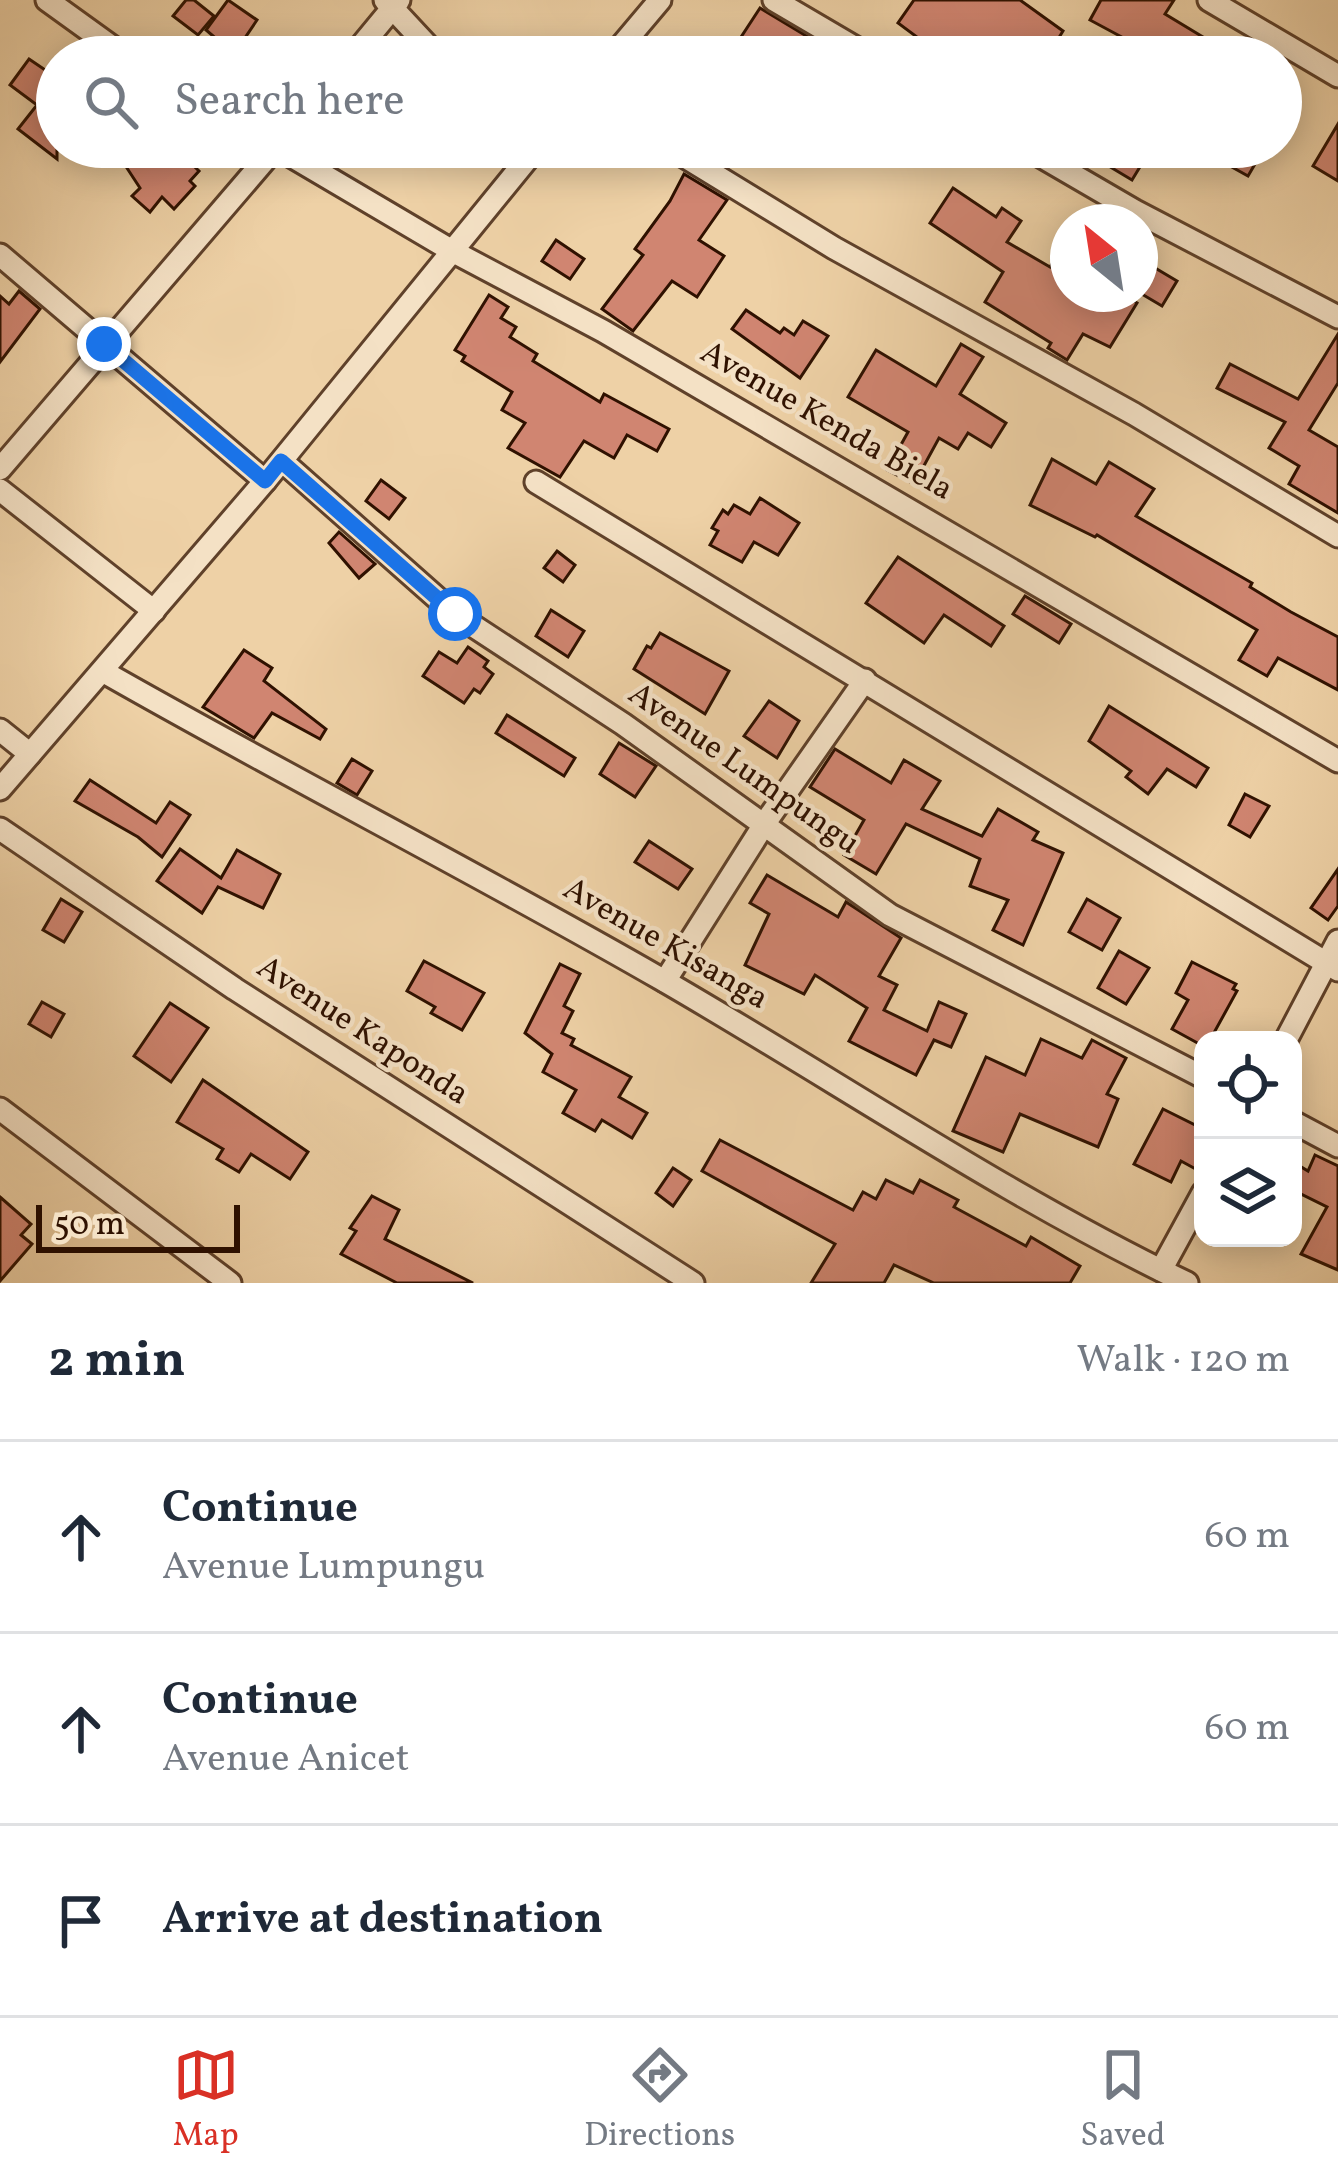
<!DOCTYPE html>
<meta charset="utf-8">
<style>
:root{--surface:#fff;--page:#f6f6f7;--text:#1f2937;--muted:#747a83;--line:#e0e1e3;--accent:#d93025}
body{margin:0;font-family:Vollkorn,serif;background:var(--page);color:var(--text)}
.controls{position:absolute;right:36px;bottom:36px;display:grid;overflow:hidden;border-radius:24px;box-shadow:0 6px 30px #0003}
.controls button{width:108px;height:108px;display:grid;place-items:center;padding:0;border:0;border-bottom:3px solid var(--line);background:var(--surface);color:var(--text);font:60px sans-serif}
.compass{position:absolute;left:1050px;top:204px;width:108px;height:108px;border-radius:50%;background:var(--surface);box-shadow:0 6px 30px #0003;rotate:330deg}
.scale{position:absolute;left:36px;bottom:30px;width:204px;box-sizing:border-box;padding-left:12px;border:6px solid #2f1100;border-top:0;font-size:33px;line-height:42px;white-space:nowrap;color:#2f1100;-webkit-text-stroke:9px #f4e1c5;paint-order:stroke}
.stop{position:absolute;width:36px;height:36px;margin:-27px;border:9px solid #1a73e8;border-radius:50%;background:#fff}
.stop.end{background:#1a73e8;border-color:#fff;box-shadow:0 3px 12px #0008}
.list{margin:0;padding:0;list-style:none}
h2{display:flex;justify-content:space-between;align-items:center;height:156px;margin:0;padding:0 48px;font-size:51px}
h2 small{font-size:39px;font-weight:400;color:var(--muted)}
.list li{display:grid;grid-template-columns:78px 1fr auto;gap:36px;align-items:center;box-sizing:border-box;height:192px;padding:0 48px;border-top:3px solid var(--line)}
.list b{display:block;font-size:45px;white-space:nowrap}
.list p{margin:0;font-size:39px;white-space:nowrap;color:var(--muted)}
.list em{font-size:39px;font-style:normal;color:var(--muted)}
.icon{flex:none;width:66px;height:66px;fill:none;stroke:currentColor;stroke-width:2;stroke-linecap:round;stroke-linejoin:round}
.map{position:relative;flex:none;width:1338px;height:1283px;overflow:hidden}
.search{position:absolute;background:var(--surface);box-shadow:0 6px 30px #0003;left:36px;right:36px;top:36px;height:132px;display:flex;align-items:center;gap:30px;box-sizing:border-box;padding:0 42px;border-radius:66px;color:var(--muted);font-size:45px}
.sheet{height:732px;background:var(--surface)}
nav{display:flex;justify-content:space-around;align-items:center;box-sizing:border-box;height:168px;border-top:3px solid var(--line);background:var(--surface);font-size:33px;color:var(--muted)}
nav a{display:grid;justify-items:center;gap:6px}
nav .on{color:var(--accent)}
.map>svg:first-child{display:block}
</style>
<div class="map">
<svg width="1338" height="1283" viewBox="0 0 1338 1283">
<rect width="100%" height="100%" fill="#eed1a6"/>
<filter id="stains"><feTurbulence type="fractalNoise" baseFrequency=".00167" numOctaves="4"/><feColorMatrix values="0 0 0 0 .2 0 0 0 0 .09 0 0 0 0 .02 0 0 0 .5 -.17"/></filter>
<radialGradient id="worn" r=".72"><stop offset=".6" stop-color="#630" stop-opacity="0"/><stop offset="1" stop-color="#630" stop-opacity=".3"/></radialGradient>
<g fill="#d08571" stroke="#2f1100" stroke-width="3">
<path d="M186 0H194L214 16 198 35 173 16Z"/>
<path d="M228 0 257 20 234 54 206 30Z"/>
<path d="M914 0H1020L1063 31 1047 57H928L915 49 921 40 898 23Z"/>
<path d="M1101 0H1174L1165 14 1236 57H1159L1090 20Z"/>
<path d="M760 8 813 40 800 57H787L766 42 756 57H728Z"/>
<path d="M29 59 57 78V159L18 129 37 105 10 85Z"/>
<path d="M1338 124V181L1313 166Z"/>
<path d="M137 147H174L199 171 190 181 195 186 174 209 162 197 150 212 132 196 140 188 123 162Z"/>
<path d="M1077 147H1152L1132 180Z"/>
<path d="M1196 147H1265L1248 176Z"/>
<path d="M684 174 727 200 699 240 724 256 697 297 672 281 633 331 602 309 643 255 635 249 670 201Z"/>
<path d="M953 188 996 217 1002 208 1021 221 1007 242 1050 267 1068 237V294H1123L1137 303 1110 347 1083 334 1067 360 1048 348 1051 343 985 302 1003 272 930 223Z"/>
<path d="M556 240 584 259 570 279 542 261Z"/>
<path d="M1140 259 1177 281 1162 306 1140 293Z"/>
<path d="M19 291 40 309 0 362V296L9 304Z"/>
<path d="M489 295 508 307 501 318 516 327 510 337 537 354 533 361 600 402 604 394 669 429 657 451 627 435 614 458 584 441 560 477 508 448 525 423 502 410 512 392 462 361 465 356 455 350Z"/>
<path d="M746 310 780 333 784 328 794 335 803 321 828 336 800 378 732 329Z"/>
<path d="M1338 334V383L1309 430 1338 447V513L1289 484 1299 466 1269 448 1285 422 1217 388 1230 364 1298 399Z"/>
<path d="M961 344 983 357 960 394 1006 423 991 447 968 433 958 449 939 438 914 484 887 470 908 432 848 397 876 350 936 386Z"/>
<path d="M1052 459 1096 484 1109 462 1154 489 1136 516 1252 583 1250 587 1291 612 1338 637V690L1278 658 1267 676 1239 660 1257 630 1097 535 1095 537 1030 505Z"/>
<path d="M381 480 405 498 389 519 366 501Z"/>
<path d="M760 498 799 523 778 555 754 542 742 562 710 545 718 531 712 528 723 510 728 514 734 505 750 514Z"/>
<path d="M339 532 375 564 359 578 329 543Z"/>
<path d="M557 551 575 565 563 582 544 568Z"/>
<path d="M898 557 1004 626 991 646 944 615 924 643 866 603Z"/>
<path d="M1025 596 1071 624 1059 643 1013 614Z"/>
<path d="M551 610 584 631 568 657 536 636Z"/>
<path d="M660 633 729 671 705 714 634 669 647 646 651 648Z"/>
<path d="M468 647 488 661 484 667 493 674 480 693 474 689 464 703 423 676 439 652 457 663Z"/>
<path d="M244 650 272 668 264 681 326 729 320 739 272 713 254 738 203 707Z"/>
<path d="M769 701 799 721 777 758 744 736Z"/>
<path d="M1109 706 1208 768 1196 787 1167 769 1148 794 1126 777 1131 771 1089 741Z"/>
<path d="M507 715 575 758 564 776 496 733Z"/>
<path d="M619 743 656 766 635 797 600 774Z"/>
<path d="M835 749 891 783 904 760 940 781 922 809 982 836 998 809 1038 832 1033 840 1063 853 1023 945 993 930 1008 900 970 886 980 859 906 824 876 874 844 855 864 820 810 787Z"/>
<path d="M352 759 372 771 357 795 337 783Z"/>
<path d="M90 780 156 823 170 802 190 815 162 857 138 837 75 801Z"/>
<path d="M1245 794 1269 806 1250 837 1229 825Z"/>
<path d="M649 841 692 869 678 889 635 862Z"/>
<path d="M180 849 221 878 237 850 280 874 263 908 218 887 202 913 157 881Z"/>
<path d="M1338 869V906L1328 920 1311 908Z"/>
<path d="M767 875 838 917 846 902 901 938 879 976 897 985 884 1010 927 1031 939 1002 966 1014 951 1047 934 1040 916 1075 849 1041 867 1008 815 975 804 994 745 965 769 914 750 903Z"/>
<path d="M61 899 82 912 64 942 43 930Z"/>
<path d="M1087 899 1120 918 1102 950 1069 932Z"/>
<path d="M1119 951 1149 968 1126 1004 1098 988Z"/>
<path d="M424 961 484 993 462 1030 431 1013 435 1007 407 991Z"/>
<path d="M1192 962 1236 984 1233 989 1237 991 1210 1040H1203V1046L1172 1029 1188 1000 1176 993Z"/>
<path d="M560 964 580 974 564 1006 573 1011 562 1033 574 1039 571 1045 631 1077 619 1097 647 1113 632 1138 602 1120 595 1131 563 1113 576 1090 543 1072 552 1054 525 1033Z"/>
<path d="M42 1002 64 1014 51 1037 29 1024Z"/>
<path d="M170 1003 208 1028 171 1082 134 1056Z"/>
<path d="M1041 1039 1082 1058 1092 1040 1126 1058 1107 1094 1118 1099 1098 1147 1020 1114 1003 1152 953 1131 986 1057 1025 1075Z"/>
<path d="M203 1080 308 1152 290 1179 251 1154 239 1172 217 1159 223 1149 177 1122Z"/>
<path d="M1163 1109 1203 1129V1173L1181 1161 1171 1182 1134 1164Z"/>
<path d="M720 1140 853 1210 863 1192 876 1199 886 1180 913 1193 920 1180 958 1200 954 1207 1026 1246 1031 1237 1080 1266 1070 1283H934L894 1265 884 1283H811L835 1244 702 1171Z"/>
<path d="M1315 1155 1338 1166V1270L1301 1254 1327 1207 1293 1190V1162L1308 1171Z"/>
<path d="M673 1168 691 1180 673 1206 656 1193Z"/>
<path d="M372 1196 399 1210 385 1239 473 1283H397L341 1254 356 1231 350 1228Z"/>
<path d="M0 1197 31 1224 21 1235 32 1244 0 1281Z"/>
</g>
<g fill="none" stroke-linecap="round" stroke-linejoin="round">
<defs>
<g id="street">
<path d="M47 0 126 57"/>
<path d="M385 0 438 57"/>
<path d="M774 0 871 57"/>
<path d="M1209 0 1338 76"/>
<path d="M352 57 399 0"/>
<path d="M612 57 660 0"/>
<path d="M276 147 454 252 603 331 1338 761"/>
<path d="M669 147 834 248 1134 414 1338 536"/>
<path d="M1025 147 1135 211 1338 317"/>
<path d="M0 255 265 481"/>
<path d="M282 461 455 614 623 724 890 915 1203 1077"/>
<path d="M0 469 276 147"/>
<path d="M536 482 1338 970"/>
<path d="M0 490 154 611"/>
<path d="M104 672C288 777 477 873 661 979 836 1080 1004 1195 1187 1283"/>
<path d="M0 730 30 754"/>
<path d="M0 789 265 481 537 147"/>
<path d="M0 829 235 989 693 1283"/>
<path d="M665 981 765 823 865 680"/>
<path d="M1286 1040 1338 941"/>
<path d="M0 1109 230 1283"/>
<path d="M1293 1122 1338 1146"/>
<path d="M1161 1270 1203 1193"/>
</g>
</defs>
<use href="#street" stroke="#5f412a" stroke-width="27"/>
<use href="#street" stroke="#f4e1c5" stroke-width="21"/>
</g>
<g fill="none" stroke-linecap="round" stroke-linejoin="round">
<path stroke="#1a73e8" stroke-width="15" d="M104 344 265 481 281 461 455 614"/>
</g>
<g text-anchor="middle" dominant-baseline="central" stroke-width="9" stroke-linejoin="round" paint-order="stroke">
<g font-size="33" fill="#2f1100" stroke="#f4e1c5">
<text transform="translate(826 422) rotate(30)">Avenue Kenda Biela</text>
<text transform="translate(743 770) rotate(35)">Avenue Lumpungu</text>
<text transform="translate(665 945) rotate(30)">Avenue Kisanga</text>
<text transform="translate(362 1032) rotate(33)">Avenue Kaponda</text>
</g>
</g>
<rect width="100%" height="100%" filter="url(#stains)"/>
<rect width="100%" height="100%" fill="url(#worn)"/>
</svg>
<div class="controls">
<button><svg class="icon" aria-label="locate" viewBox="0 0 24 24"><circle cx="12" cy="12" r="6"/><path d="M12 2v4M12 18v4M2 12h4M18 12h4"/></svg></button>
<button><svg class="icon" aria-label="layers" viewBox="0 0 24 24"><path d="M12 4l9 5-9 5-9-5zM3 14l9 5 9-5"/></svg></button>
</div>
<svg class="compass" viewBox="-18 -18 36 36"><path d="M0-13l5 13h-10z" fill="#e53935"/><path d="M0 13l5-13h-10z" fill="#747a83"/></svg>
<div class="scale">50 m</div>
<div class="stop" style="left:455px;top:614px"></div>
<div class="stop end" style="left:104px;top:344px"></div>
<div class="search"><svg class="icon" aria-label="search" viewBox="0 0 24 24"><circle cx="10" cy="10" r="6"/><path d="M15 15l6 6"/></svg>Search here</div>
</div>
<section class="sheet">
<h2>2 min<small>Walk · 120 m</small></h2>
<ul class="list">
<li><svg class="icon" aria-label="ahead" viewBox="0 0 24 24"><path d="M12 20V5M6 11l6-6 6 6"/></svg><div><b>Continue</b><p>Avenue Lumpungu</p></div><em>60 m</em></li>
<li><svg class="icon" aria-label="ahead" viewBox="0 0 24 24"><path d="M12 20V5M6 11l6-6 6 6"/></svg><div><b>Continue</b><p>Avenue Anicet</p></div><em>60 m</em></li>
<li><svg class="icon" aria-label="arrive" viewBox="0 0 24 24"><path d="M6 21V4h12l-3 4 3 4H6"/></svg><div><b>Arrive at destination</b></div></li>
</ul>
</section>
<nav>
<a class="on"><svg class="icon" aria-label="map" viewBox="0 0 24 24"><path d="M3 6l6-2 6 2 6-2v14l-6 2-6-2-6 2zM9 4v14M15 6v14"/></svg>Map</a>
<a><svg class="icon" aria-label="directions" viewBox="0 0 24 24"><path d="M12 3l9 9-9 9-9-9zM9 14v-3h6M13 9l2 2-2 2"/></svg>Directions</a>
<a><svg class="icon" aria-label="saved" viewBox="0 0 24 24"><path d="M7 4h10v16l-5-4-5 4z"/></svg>Saved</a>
</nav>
